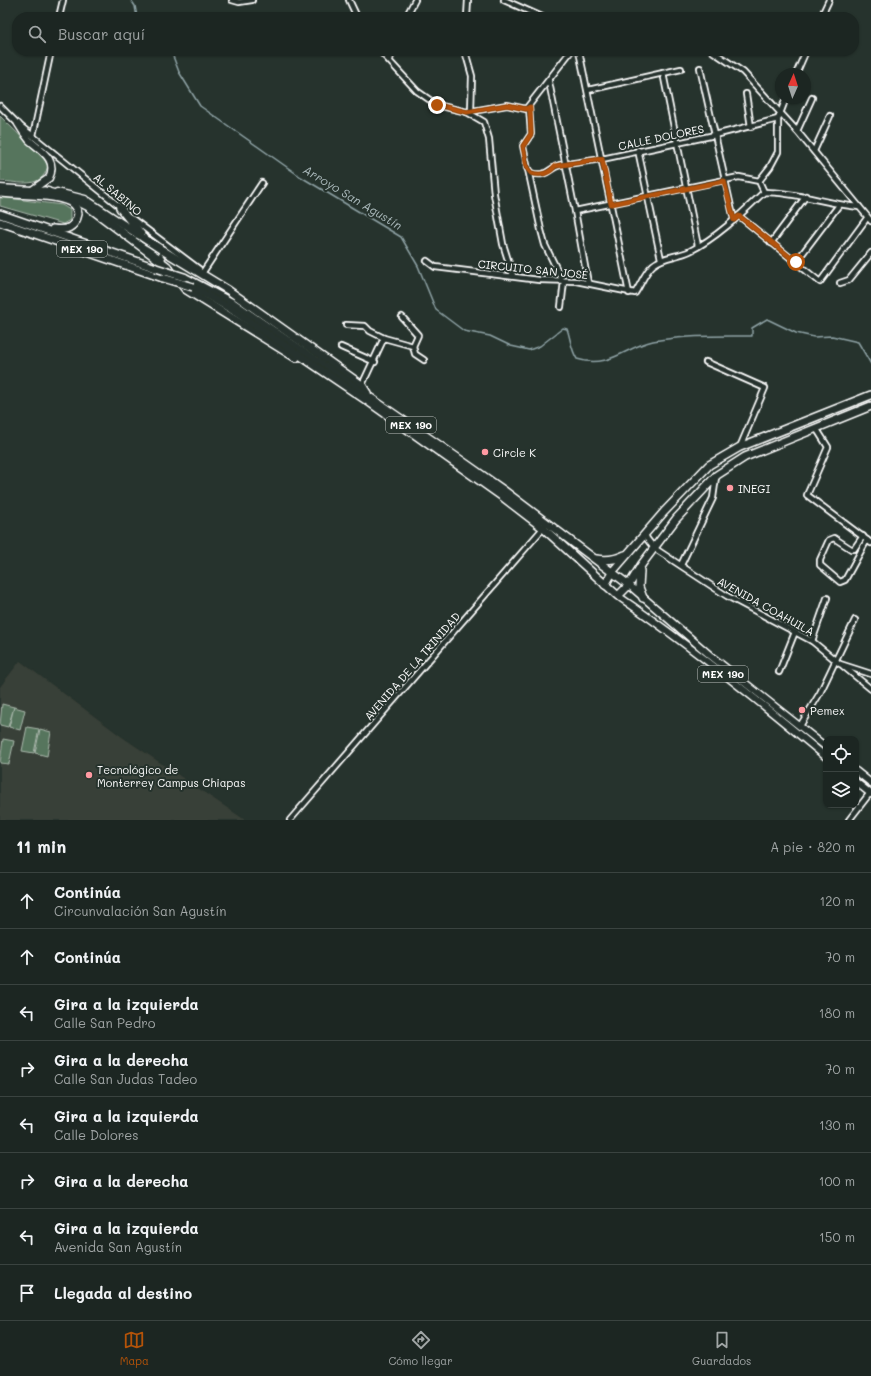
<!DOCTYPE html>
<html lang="es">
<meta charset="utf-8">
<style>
:root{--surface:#1c2622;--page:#29322f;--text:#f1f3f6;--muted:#a0a5a5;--line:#3a4340;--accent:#b45309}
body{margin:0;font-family:Mali,sans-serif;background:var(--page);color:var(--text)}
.controls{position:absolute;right:12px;bottom:12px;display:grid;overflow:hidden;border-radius:8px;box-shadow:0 1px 3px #0004}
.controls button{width:36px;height:36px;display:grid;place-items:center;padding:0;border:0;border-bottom:1px solid var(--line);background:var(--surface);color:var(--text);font:20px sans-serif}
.compass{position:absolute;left:775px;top:68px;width:36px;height:36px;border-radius:50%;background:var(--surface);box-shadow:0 1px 3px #0004;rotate:3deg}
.stop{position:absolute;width:12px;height:12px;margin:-9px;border:3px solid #b45309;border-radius:50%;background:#fff}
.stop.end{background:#b45309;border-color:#fff;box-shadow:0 1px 4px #0008}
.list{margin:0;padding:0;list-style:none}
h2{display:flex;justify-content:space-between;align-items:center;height:52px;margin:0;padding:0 16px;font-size:17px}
h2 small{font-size:13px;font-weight:400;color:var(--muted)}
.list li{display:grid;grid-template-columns:26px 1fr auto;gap:12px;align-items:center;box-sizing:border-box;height:56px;padding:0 16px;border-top:1px solid var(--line)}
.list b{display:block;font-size:15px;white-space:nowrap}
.list p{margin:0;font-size:13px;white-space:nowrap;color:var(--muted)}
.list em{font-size:13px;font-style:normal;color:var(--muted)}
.icon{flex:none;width:22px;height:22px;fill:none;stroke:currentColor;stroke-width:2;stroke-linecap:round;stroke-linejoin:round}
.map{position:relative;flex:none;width:871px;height:820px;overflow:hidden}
.search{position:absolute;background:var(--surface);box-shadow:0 1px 3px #0004;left:12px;right:12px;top:12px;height:44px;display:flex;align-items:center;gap:10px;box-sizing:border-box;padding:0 14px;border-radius:16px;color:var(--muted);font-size:15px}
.sheet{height:500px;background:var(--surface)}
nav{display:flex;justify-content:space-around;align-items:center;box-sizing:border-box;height:56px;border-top:1px solid var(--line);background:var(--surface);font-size:11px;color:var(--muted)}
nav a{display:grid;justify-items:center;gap:2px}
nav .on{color:var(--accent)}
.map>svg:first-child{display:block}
</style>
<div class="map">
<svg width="871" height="820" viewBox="0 0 871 820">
<rect width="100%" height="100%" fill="#26332d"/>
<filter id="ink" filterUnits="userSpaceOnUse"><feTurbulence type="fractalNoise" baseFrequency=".025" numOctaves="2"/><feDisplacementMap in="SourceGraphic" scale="8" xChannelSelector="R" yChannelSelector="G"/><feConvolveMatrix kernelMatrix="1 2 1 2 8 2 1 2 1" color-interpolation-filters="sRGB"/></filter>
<g filter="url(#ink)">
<path fill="#393f37" d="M20 661 122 737 245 820H0V687Z"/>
<g fill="#57755d" stroke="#abbaae">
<path d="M0 116 44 159 48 166C41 190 20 182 0 181Z"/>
<path d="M0 197 62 205 70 210V220L63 224 0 206Z"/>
<path d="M2 704 14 707 8 727 0 725Z"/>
<path d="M14 707 25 710 20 730 9 727Z"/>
<path d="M27 727 39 729 34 753 22 751Z"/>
<path d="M40 729 51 732 47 756 35 753Z"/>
<path d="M3 739 14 741 9 764 0 763Z"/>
</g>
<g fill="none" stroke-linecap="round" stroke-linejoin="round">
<g stroke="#8fa3a6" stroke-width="1.5">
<path d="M131 0 135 6 137 17"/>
<path d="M171 51 179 72 200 106 301 177 401 237 418 266 436 310 464 331 490 336 511 346 529 350 540 346 563 328 567 329C571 340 571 350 577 359 610 369 625 347 653 341 686 335 719 336 752 336V328L767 319 796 333 814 337 832 336 858 342 871 364"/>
</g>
<defs>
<g id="minor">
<path d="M232 0 239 2 252 0"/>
<path d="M349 0 357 17"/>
<path d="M504 0 542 17"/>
<path d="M59 17 63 0"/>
<path d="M406 17 415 0"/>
<path d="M467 17 468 0"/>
<path d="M821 17 829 0"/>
<path d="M380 51 417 91 437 105 467 112 507 105 526 109 571 51"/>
<path d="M465 51 472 76 471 111"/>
<path d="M579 51 629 293"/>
<path d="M712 51 743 72 797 131 871 221"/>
<path d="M390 60 392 51"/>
<path d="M700 68 734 220"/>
<path d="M663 73 698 246"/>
<path d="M796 74 806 51"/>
<path d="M549 82 575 211 588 283"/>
<path d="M588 90 681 69"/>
<path d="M746 94 751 127"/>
<path d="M0 106 18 124 119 206 122 210"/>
<path d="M529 107 531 134 523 146 541 230 545 245 562 280"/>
<path d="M467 112 484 122 489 139 494 194 503 244 513 276"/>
<path d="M797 131 812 98"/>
<path d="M33 136 51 51"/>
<path d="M638 150 661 259"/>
<path d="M814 151 830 116"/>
<path d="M527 168 531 173C548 178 548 168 560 165L602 159 715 135 778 119"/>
<path d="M759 181 770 167 778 152V119L786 98"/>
<path d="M575 211 739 177 759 181 764 192"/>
<path d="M739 216 820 282 867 218"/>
<path d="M130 217 199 269"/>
<path d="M771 243 806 196"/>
<path d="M427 261 435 267 539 280 576 281 635 293C641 284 645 272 653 265 663 256 678 257 690 251 718 237 742 213 764 192 797 192 827 204 859 207"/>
<path d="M796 262 839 205"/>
<path d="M203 272 262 183"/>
<path d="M840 283 849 280 871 253"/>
<path d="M561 307 564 281"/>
<path d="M402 317 418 335 413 346"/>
<path d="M346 325 365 326 370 331 384 338 413 346 415 354 424 360"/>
<path d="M341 347 375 362"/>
<path d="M706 362 765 388 740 447"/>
<path d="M362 385 384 338"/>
<path d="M816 428 828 447 807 495 871 543"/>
<path d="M645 534 647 539 654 548 727 596 812 641 840 664 871 674"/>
<path d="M863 536 854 549H851L834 538 829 540 820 560V565L840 582 845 580 867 540"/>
<path d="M681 565 713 498 716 477"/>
<path d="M812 641 827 598"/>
<path d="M843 666 871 689"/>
<path d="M779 672 795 632"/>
<path d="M800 726 820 693 855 620"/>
<path d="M290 820 545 526"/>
<path d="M849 820 870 793"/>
</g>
<g id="major">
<path d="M18 124C21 129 25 135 29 140 41 151 58 159 49 178L32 190"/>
<path d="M0 188 48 191"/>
<path d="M57 192 85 199"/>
<path d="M629 585 711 656 826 747"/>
<path d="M618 596C690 645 759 701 826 757"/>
<path d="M856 771 871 783"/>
<path d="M856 782 871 794"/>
</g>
<g id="highway">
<path d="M44 191 71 198 87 206 167 266 185 289 296 358"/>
<path d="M0 193C18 195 55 194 70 202 75 205 77 209 78 214 75 228 66 231 53 229"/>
<path d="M89 202 139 235"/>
<path d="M120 208 161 259"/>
<path d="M0 214 156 268"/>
<path d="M0 222 163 278"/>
<path d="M162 250 228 290 362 385 367 393"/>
<path d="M184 277 233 303 455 456 502 489 629 585"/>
<path d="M193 287 231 309 366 400 504 498 543 528 618 596 629 585 642 564 676 519 717 475 745 457 871 406"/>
<path d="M596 559C607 561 615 560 625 555"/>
<path d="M640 571 639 587 643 598"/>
<path d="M605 585 613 571 664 512 709 465 740 447 871 395"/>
</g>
</defs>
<use href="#minor" stroke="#fff" stroke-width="8"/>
<use href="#major" stroke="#fff" stroke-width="9"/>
<use href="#highway" stroke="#fff" stroke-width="10"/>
<use href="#minor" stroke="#26332d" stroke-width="4.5"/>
<use href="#major" stroke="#26332d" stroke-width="6"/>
<use href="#highway" stroke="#26332d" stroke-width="7"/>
<defs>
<g id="highway-bridge">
<path d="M142 237 162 250"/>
<path d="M156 268 184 277"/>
<path d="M163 278 193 287"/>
</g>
</defs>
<use href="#highway-bridge" stroke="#fff" stroke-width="10" stroke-linecap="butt"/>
<use href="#highway-bridge" stroke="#26332d" stroke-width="7"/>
</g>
</g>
<g fill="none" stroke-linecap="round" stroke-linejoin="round" filter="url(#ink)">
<path stroke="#b45309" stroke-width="5" d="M437 105 467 112 507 105 526 109 530 107 531 134 523 146 527 168 531 173C541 176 549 174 555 166L602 159 611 204 724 181 734 220 739 216 796 262"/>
</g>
<g fill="#ff9aa2" stroke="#26332d" stroke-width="1.5">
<circle cx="485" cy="452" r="4"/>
<circle cx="730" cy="488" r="4"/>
<circle cx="802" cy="710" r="4"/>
<circle cx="89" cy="775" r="4"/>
</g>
<g text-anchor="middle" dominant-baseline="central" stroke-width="4" stroke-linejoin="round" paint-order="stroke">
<g fill="#26332d" stroke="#bec2c0" stroke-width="1">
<rect x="57" y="241" width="50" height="16" rx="3"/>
<rect x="386" y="417" width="50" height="16" rx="3"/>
<rect x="698" y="666" width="50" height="16" rx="3"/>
</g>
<g font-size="10" font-weight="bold" fill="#fff">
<text x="82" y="249">MEX 190</text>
<text x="411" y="425">MEX 190</text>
<text x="723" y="674">MEX 190</text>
</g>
<g font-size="11" fill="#fff" stroke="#26332d">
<text transform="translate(661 137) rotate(-12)">CALLE DOLORES</text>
<text transform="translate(118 194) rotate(40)">AL SABINO</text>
<text transform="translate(533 269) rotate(6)">CIRCUITO SAN JOSÉ</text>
<text transform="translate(766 606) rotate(29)">AVENIDA COAHUILA</text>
<text transform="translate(412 666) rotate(-49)">AVENIDA DE LA TRINIDAD</text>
</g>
<g font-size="11" fill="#fff" stroke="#26332d" text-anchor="start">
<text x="493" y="452">Circle K</text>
<text x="738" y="488">INEGI</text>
<text x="810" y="710">Pemex</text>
<text x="97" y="769">Tecnológico de<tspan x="97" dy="13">Monterrey Campus Chiapas</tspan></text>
</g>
<g font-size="12" font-style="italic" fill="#abbabc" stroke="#26332d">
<text transform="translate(353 197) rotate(31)">Arroyo San Agustín</text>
</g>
</g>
</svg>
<div class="controls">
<button><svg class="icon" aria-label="locate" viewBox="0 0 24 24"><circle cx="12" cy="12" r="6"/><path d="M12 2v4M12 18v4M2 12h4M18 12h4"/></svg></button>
<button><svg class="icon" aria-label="layers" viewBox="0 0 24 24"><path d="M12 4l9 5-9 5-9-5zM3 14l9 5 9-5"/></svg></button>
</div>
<svg class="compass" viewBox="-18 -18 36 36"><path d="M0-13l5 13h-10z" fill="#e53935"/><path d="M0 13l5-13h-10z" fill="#a0a5a5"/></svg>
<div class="stop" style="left:796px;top:262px"></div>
<div class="stop end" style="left:437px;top:105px"></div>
<div class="search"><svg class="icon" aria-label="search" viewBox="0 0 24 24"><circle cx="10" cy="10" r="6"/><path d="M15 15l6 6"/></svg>Buscar aquí</div>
</div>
<section class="sheet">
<h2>11 min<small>A pie · 820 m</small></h2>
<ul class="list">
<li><svg class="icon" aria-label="ahead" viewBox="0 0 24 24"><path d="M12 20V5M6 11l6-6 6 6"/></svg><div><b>Continúa</b><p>Circunvalación San Agustín</p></div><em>120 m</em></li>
<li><svg class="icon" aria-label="ahead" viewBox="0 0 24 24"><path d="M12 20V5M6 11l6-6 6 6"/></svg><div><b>Continúa</b></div><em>70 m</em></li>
<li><svg class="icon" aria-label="left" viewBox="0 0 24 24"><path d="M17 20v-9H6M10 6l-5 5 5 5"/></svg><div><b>Gira a la izquierda</b><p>Calle San Pedro</p></div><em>180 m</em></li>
<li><svg class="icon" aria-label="right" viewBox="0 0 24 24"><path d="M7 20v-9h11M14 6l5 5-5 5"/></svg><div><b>Gira a la derecha</b><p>Calle San Judas Tadeo</p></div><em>70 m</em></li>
<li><svg class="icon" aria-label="left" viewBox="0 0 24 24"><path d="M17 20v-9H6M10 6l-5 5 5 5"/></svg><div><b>Gira a la izquierda</b><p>Calle Dolores</p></div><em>130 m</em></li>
<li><svg class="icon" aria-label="right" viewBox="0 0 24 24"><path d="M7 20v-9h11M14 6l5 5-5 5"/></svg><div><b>Gira a la derecha</b></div><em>100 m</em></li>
<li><svg class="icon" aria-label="left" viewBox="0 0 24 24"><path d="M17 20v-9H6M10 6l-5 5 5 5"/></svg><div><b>Gira a la izquierda</b><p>Avenida San Agustín</p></div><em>150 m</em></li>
<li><svg class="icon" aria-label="arrive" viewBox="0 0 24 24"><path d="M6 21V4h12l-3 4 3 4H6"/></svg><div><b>Llegada al destino</b></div></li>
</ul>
</section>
<nav>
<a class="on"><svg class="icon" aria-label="map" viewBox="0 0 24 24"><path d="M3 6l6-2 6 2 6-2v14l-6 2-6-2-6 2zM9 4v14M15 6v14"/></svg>Mapa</a>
<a><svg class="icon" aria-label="directions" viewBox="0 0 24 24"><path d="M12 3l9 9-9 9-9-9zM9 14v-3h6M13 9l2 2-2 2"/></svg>Cómo llegar</a>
<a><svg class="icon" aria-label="saved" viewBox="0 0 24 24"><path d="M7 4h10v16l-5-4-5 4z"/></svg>Guardados</a>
</nav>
